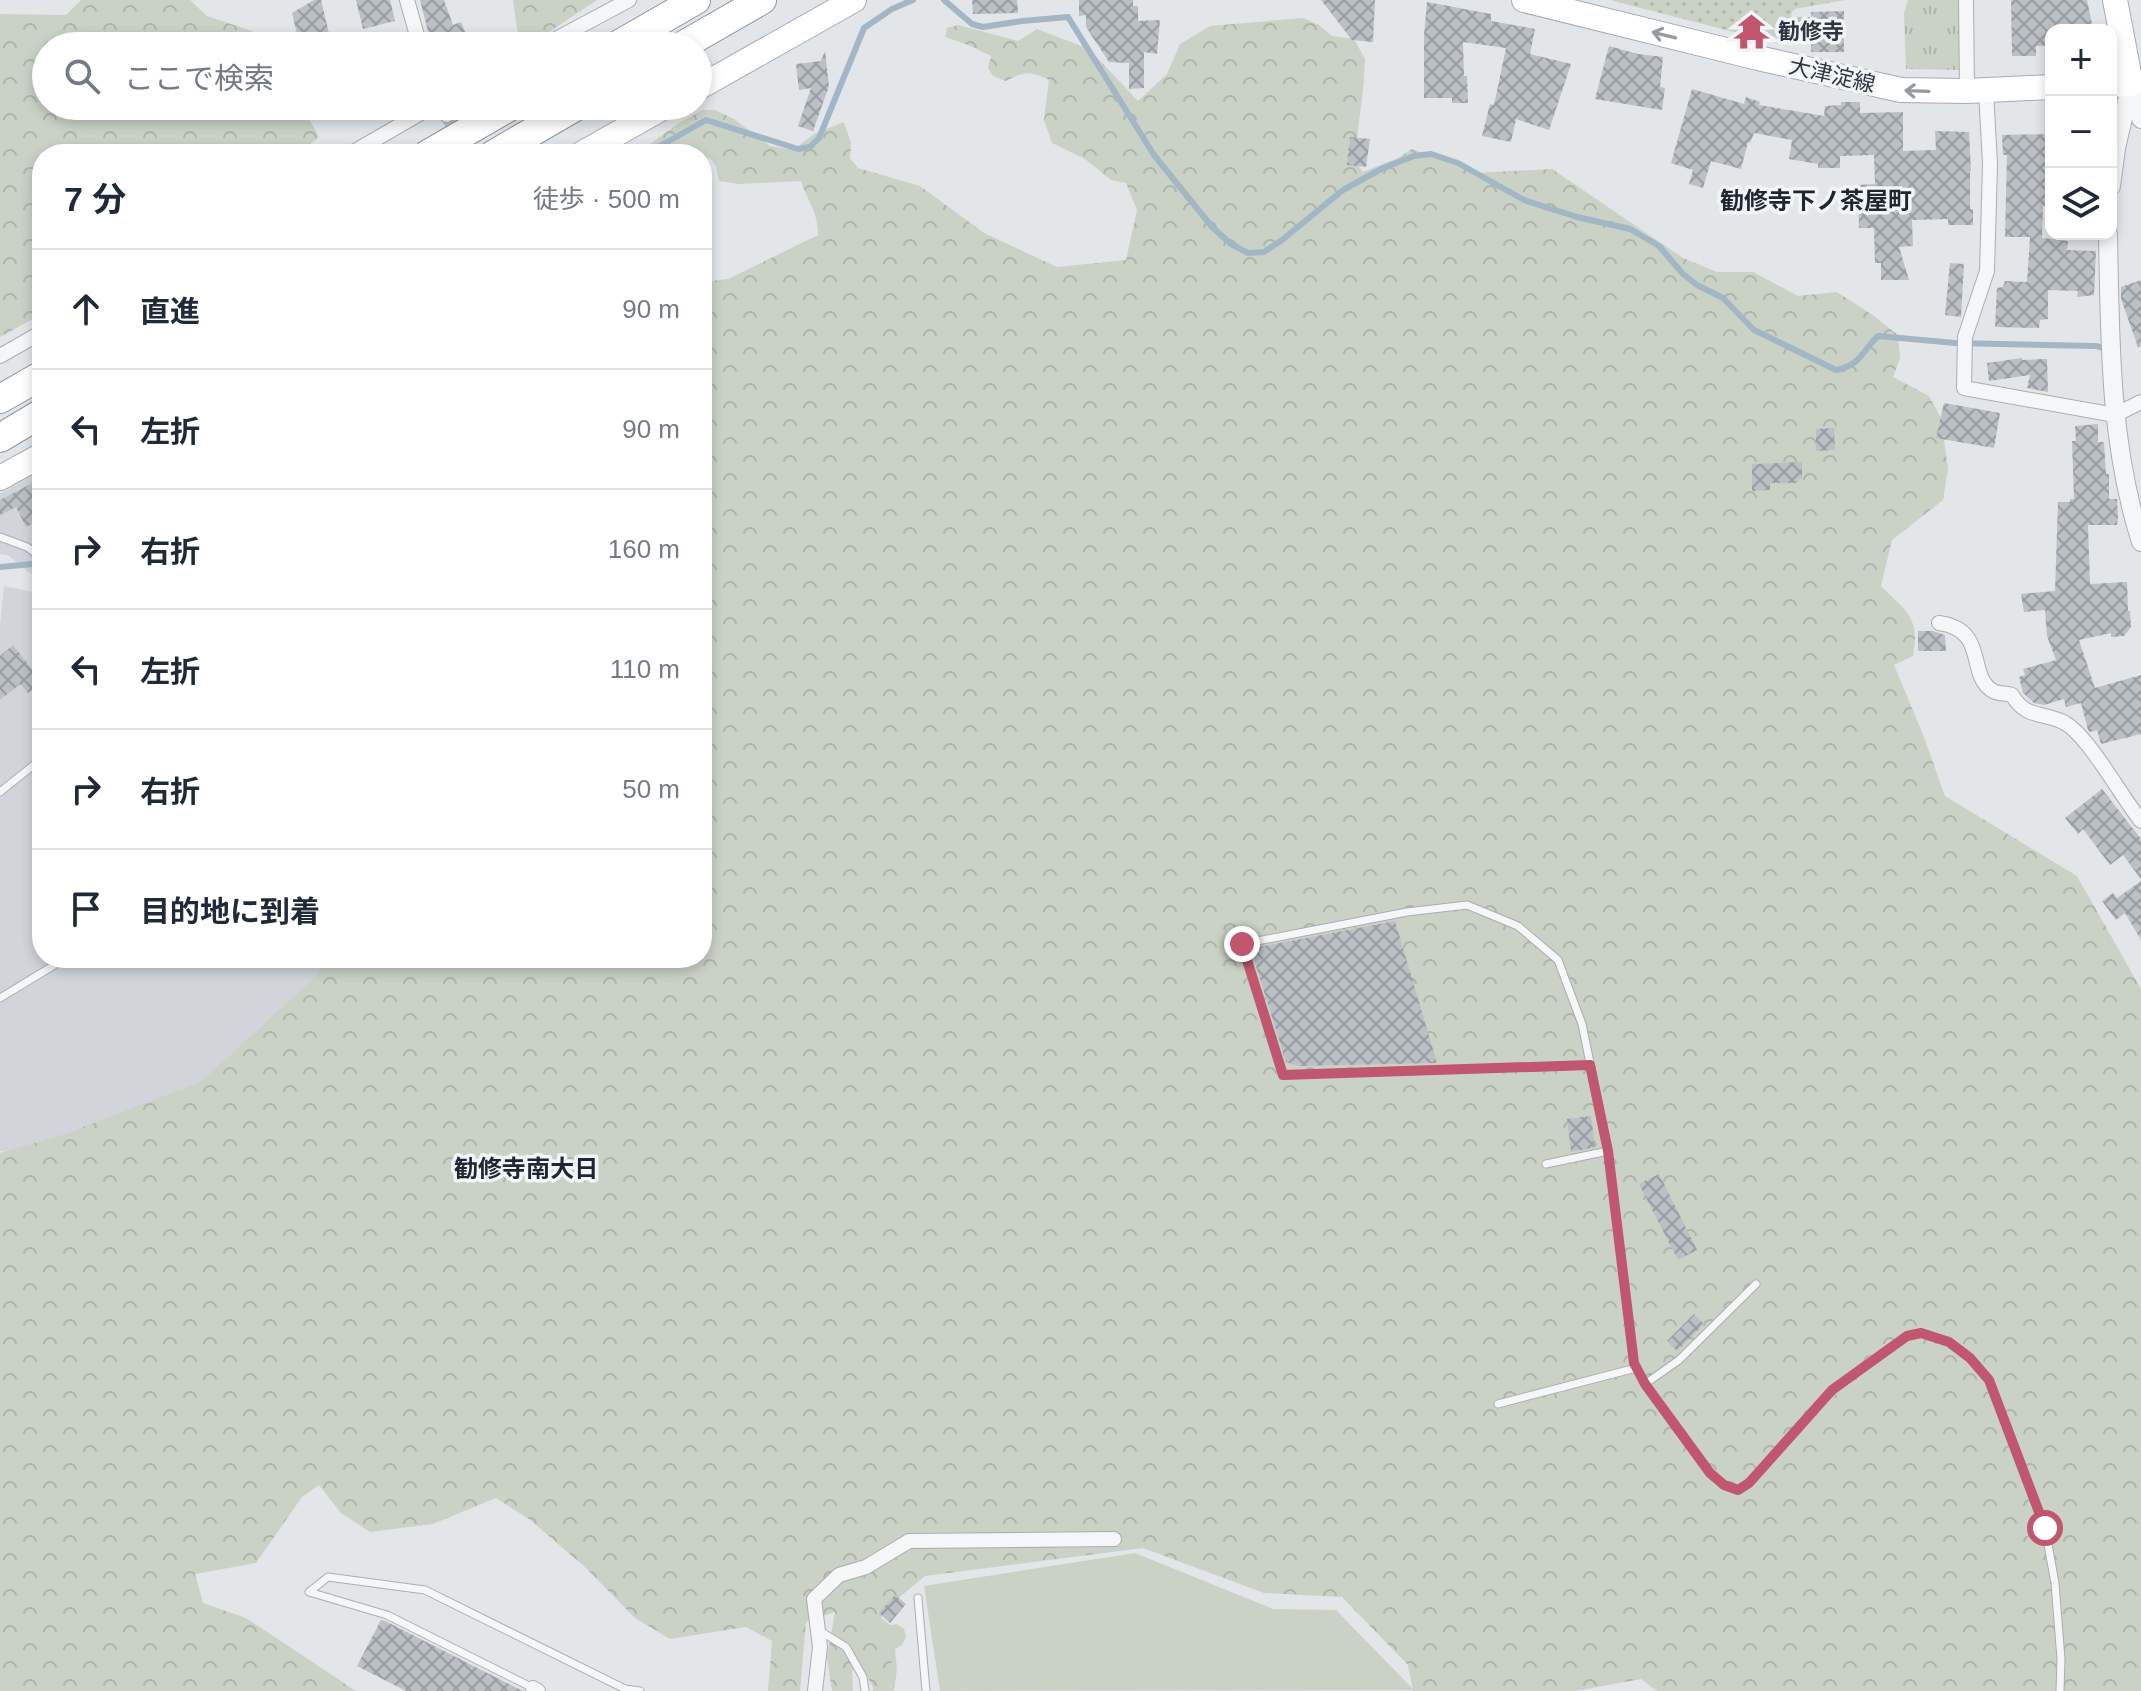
<!DOCTYPE html>
<html lang="ja">
<meta charset="utf-8">
<style>
:root{--surface:#fff;--page:#f2f2f3;--text:#1f2937;--muted:#747a83;--line:#e0e1e3}
body{margin:0;font-family:Arial,"Noto Sans JP",sans-serif;background:var(--page);color:var(--text)}
.controls{position:absolute;right:24px;top:24px;display:grid;overflow:hidden;border-radius:16px;box-shadow:0 4px 12px #0003}
.controls button{width:72px;height:72px;display:grid;place-items:center;padding:0;border:0;border-bottom:2px solid var(--line);background:var(--surface);color:var(--text);font:40px sans-serif}
.stop{position:absolute;width:24px;height:24px;margin:-18px;border:6px solid #c0576e;border-radius:50%;background:#fff}
.stop.end{background:#c0576e;border-color:#fff;box-shadow:0 2px 8px #0008}
.list{margin:0;padding:0;list-style:none}
h2{display:flex;justify-content:space-between;align-items:center;height:104px;margin:0;padding:0 32px;font-size:34px}
h2 small{font-size:26px;font-weight:400;color:var(--muted)}
.list li{display:grid;grid-template-columns:52px 1fr auto;gap:24px;align-items:center;box-sizing:border-box;height:120px;padding:0 32px;border-top:2px solid var(--line)}
.list b{display:block;font-size:30px;white-space:nowrap}
.list em{font-size:26px;font-style:normal;color:var(--muted)}
.icon{flex:none;width:44px;height:44px;fill:none;stroke:currentColor;stroke-width:2;stroke-linecap:round;stroke-linejoin:round}
.map{position:relative;flex:none;width:2141px;height:1691px;overflow:hidden}
.search{position:absolute;background:var(--surface);box-shadow:0 4px 12px #0003;left:32px;top:32px;width:680px;height:88px;display:flex;align-items:center;gap:20px;box-sizing:border-box;padding:0 28px;border-radius:44px;color:var(--muted);font-size:30px}
.panel{position:absolute;background:var(--surface);box-shadow:0 4px 12px #0003;left:32px;top:144px;width:680px;height:824px;border-radius:32px}
.map>svg:first-child{display:block}
</style>
<div class="map">
<svg width="2141" height="1691" viewBox="0 0 2141 1691">
<defs>
<pattern id="forest-crowns" width="20" height="18" patternUnits="userSpaceOnUse" patternTransform="scale(2)"><rect width="20" height="18" fill="#c9d2c5"/><path d="M2 6a3 3 0 1 1 6 0M12 15a3 3 0 1 1 6 0" fill="none" stroke="#adb5aa"/></pattern>
<pattern id="park-tufts" width="24" height="20" patternUnits="userSpaceOnUse" patternTransform="scale(2)"><rect width="24" height="20" fill="#c9d2c5"/><path d="M3 7l-1-3M5 7V3M7 7l1-3M15 17l-1-3M17 17v-4M19 17l1-3" fill="none" stroke="#adb5aa"/></pattern>
<pattern id="garden-dots" width="8" height="8" patternUnits="userSpaceOnUse" patternTransform="scale(2)"><rect width="8" height="8" fill="#c9d2c5"/><path d="M2 2h.1M6 6h.1" fill="none" stroke="#adb5aa" stroke-width="1.8" stroke-linecap="round"/></pattern>
<pattern id="building-cross-hatch" width="8" height="8" patternUnits="userSpaceOnUse" patternTransform="scale(2)"><rect width="8" height="8" fill="#bbc0c6"/><path d="M0 0l8 8M0 8l8-8" fill="none" stroke="#989da2"/></pattern>
</defs>
<rect width="100%" height="100%" fill="#e3e6e9"/>
<g fill="#d1d5db">
<path d="M42 470V583L8 555 0 554V494Z"/>
<path d="M4 586 42 594V958H364L339 1021 38 1157 0 1151V625Z"/>
</g>
<g fill="#c9d2c5">
<path d="M1135 1553 1273 1609 1336 1610 1414 1690 940 1691 924 1586Z"/>
<path d="M881 1618 890 1625 897 1624 904 1629 906 1637 902 1645 895 1649 897 1669 894 1691H890L891 1686 878 1627Z"/>
</g>
<g fill="url(#forest-crowns)">
<path d="M81 0H190L207 16 252 31 261 46H46V106H302L319 137 298 154H42V314L0 337V14L66 15Z"/>
<path d="M513 0H597L528 46H503L518 35Z"/>
<path d="M1303 18 1319 25 1332 36 1354 39 1365 59 1363 91 1354 160 1363 172 1398 158 1412 149 1476 173 1552 169 1683 258 1717 272H1753L1798 296 1837 292 1871 314 1898 335 1900 358 1893 377 1929 396 1941 418 1948 469 1943 500 1892 540 1881 586C1907 612 1920 617 1913 656L1894 665 1924 737 1945 796 2077 876 2141 989V1691H1657L1641 1679 1575 1691H1413L1408 1665 1342 1597 1264 1593 1143 1548 925 1576 884 1610 878 1627 892 1655 890 1691H873V1687L860 1664 852 1672 853 1691H832L827 1657 835 1612 806 1622 800 1691H768L772 1641 746 1627 670 1639 635 1618 585 1567 529 1519 496 1498 433 1524 370 1532 341 1513 319 1485 302 1497 256 1563 195 1574 203 1603 246 1618 356 1691H0V1153L65 1134 201 1082 318 974 325 958H702V282L728 279 818 235C818 212 808 202 801 181L739 184 719 181 716 166 710 158 702 157V154H636L679 123 703 110H715L734 119 770 146 793 150 814 134 844 122 851 143 850 158 858 168 920 186 984 233 1057 267 1126 260 1137 210 1126 183 1111 180 1085 159 1052 143 1044 120 1049 80C1030 71 1025 71 1006 81L993 76 988 68 991 56 968 45 945 37 947 28 958 25 1018 41 1037 29 1089 49 1138 101 1167 74 1180 44 1210 26Z"/>
</g>
<path fill="url(#park-tufts)" d="M1908 0H1961L1960 70 1906 69 1904 13Z"/>
<path fill="url(#garden-dots)" d="M1610 0H1845L1795 9 1792 12 1786 42 1780 44Z"/>
<g fill="none" stroke-linecap="round" stroke-linejoin="round">
<g stroke="#a2b6c5" stroke-width="6">
<path d="M944 0 972 24 983 27 1022 21 1068 17 1154 155 1212 227 1231 244 1248 253 1264 252 1282 240 1343 190 1383 168 1414 156 1431 154 1458 163 1524 200 1577 217 1630 229 1659 246 1683 274 1697 285 1723 298 1754 330 1836 370C1860 366 1862 351 1878 336L1955 343 2096 346 2104 348"/>
<path d="M646 154 706 120 798 149 810 147 819 138 864 28 892 9 913 0"/>
<path d="M0 567 33 564 42 557"/>
</g>
</g>
<g fill="url(#building-cross-hatch)">
<path d="M314 0H321L332 46H300L292 13Z"/>
<path d="M356 0H390L395 21 363 29Z"/>
<path d="M420 0H444L453 25 461 22 471 46H441L436 32 429 35Z"/>
<path d="M972 0H1017L1018 13 973 14Z"/>
<path d="M1079 0H1133V6H1138V21L1160 20 1157 54 1144 52V88L1129 89V63L1109 62 1086 27V15L1079 16Z"/>
<path d="M1321 0H1375L1373 42 1352 40Z"/>
<path d="M2011 0H2087L2092 24 2087 30H2051V46H2036V56H2012Z"/>
<path d="M1427 2 1491 14V21L1535 29 1530 54 1571 64 1549 130 1516 119 1511 142 1482 136 1490 104 1494 105 1506 48 1463 42 1464 76H1467L1468 103H1452V98H1424V35Z"/>
<path d="M1844 11V52H1811V38H1797V17H1811V12Z"/>
<path d="M1609 46 1638 54 1663 57 1660 87 1665 88 1662 110 1595 99Z"/>
<path d="M825 51 829 86 813 131 798 126 811 88 799 90 796 64 821 61Z"/>
<path d="M1692 89 1744 104 1746 97 1760 102 1759 105 1824 116 1825 106 1841 105V102H1860V113L1903 112V151L1936 150 1935 131 1969 132 1971 171H1970V209H1973V225H1948V219L1912 220 1913 246 1899 247 1909 280H1881V263H1875L1874 228H1859L1858 185 1875 184 1874 155 1840 156V168H1818V164L1789 159 1792 140 1754 133 1750 143 1748 142 1741 169 1711 161 1703 188 1689 184 1693 170 1671 163Z"/>
<path d="M2051 134 2048 206H2043L2042 238 2034 237 2068 241 2067 250 2096 251 2094 295 2077 297 2078 291 2048 290V319L2040 320 2039 328 1995 327 1997 288 2003 287 2005 281 2027 282 2030 237H2005L2007 155H2003L2002 135Z"/>
<path d="M1350 137 1370 139 1366 167 1347 165Z"/>
<path d="M1950 263 1964 264 1961 317 1945 315Z"/>
<path d="M2141 280V346L2138 347 2121 299V287Z"/>
<path d="M2022 358V360L2047 359 2048 392 2027 388 2030 375 1989 381 1987 363Z"/>
<path d="M1944 403 2000 413 1994 448 1936 438Z"/>
<path d="M2098 424V442H2104L2106 474H2109V499H2117L2118 517 2117 525H2088L2090 584 2127 582 2128 611H2130L2131 627 2124 636 2111 637V633L2079 640 2095 688 2141 675V734L2101 744 2097 730 2090 732 2088 730 2081 703 2066 707 2064 699 2044 705 2034 703 2023 693 2019 677 2025 675 2023 669 2056 660 2047 636 2045 610 2024 612 2021 594 2055 591 2058 502H2070V499H2074L2072 441H2076L2075 426Z"/>
<path d="M1834 428 1835 450 1816 451V429Z"/>
<path d="M1802 462V479H1798V483H1770V490L1752 491V464Z"/>
<path d="M42 478V519L26 527 16 507 0 515V500Z"/>
<path d="M1918 631H1933L1945 635 1946 651H1918Z"/>
<path d="M13 645 42 682 28 693 20 684 0 700V656Z"/>
<path d="M2102 789 2141 839V879L2123 855 2110 865 2083 829 2078 834 2065 818Z"/>
<path d="M2141 881V940L2125 913 2116 920 2102 901 2113 893 2117 898Z"/>
<path d="M1395 921 1437 1063 1298 1066 1286 1062 1252 953 1259 947Z"/>
<path d="M1591 1116 1595 1147 1571 1152 1567 1119Z"/>
<path d="M1659 1174 1697 1250 1678 1260 1639 1184Z"/>
<path d="M1694 1314 1704 1324 1677 1351 1667 1341Z"/>
<path d="M895 1595 906 1604 890 1623 879 1613Z"/>
<path d="M381 1620 385 1621 523 1691H406L357 1666Z"/>
</g>
<g fill="none" stroke-linecap="round" stroke-linejoin="round">
<path stroke="#bfc3c7" stroke-width="14" stroke-dasharray="14 7" stroke-linecap="butt" d="M447 115 468 154"/>
<defs>
<g id="service">
<path d="M0 537 27 547 42 558"/>
<path d="M0 792 40 760 42 756"/>
<path d="M0 998 66 958"/>
<path d="M1590 1065 1283 1075 1242 944 1407 912 1467 905 1518 926 1558 960 1582 1024 1608 1151 1634 1363 1645 1384 1710 1473 1724 1485 1738 1490 1749 1483 1832 1390 1907 1336 1921 1333 1949 1342 1970 1358 1989 1380 2045 1528 2055 1583 2061 1659 2060 1691"/>
<path d="M1546 1164 1608 1151"/>
<path d="M1645 1384 1679 1360 1756 1284"/>
<path d="M1498 1404 1636 1368"/>
<path d="M918 1598 926 1691"/>
<path d="M820 1631 846 1647 863 1677 865 1691"/>
<path d="M533 1688 387 1615 309 1592 328 1577 425 1590 625 1689 640 1691"/>
</g>
<g id="minor">
<path d="M407 0 420 46"/>
<path d="M1966 0 1967 91"/>
<path d="M543 46 629 0"/>
<path d="M1986 91 1990 164 1987 271 1965 337 1964 388 2115 415 2141 402"/>
<path d="M442 106 447 115"/>
<path d="M350 154 433 106"/>
<path d="M0 356 42 332"/>
<path d="M1939 623C1989 630 1966 675 1993 691 1998 694 2006 693 2012 695 2027 720 2043 711 2065 723 2089 737 2121 796 2141 821"/>
<path d="M533 1688 538 1691"/>
<path d="M815 1691 820 1647 814 1599 839 1575 866 1567 909 1541 1114 1539"/>
</g>
<g id="tertiary">
<path d="M2132 86 2141 119"/>
<path d="M2111 186 2116 148 2131 84"/>
<path d="M2108 234C2110 337 2109 442 2141 542"/>
</g>
<g id="primary">
<path d="M1524 0 1758 58 1901 90 1967 91 2051 87"/>
<path d="M2111 85 2131 84 2115 0"/>
<path d="M698 88 854 0"/>
<path d="M581 154 666 106"/>
<path d="M0 478 42 455"/>
</g>
<g id="motorway">
<path d="M616 46 696 0"/>
<path d="M682 46 762 0"/>
<path d="M428 154 511 106"/>
<path d="M494 154 577 106"/>
<path d="M0 399 42 375"/>
<path d="M0 438 42 413"/>
</g>
</defs>
<use href="#service" stroke="#a9adb3" stroke-width="9"/>
<use href="#minor" stroke="#a9adb3" stroke-width="16"/>
<use href="#tertiary" stroke="#a9adb3" stroke-width="20"/>
<use href="#primary" stroke="#a4abb4" stroke-width="26"/>
<use href="#motorway" stroke="#8c959e" stroke-width="30"/>
<use href="#service" stroke="#f5f6f8" stroke-width="7"/>
<use href="#minor" stroke="#f5f6f8" stroke-width="14"/>
<use href="#tertiary" stroke="#f5f6f8" stroke-width="18"/>
<use href="#primary" stroke="#fff" stroke-width="24"/>
<use href="#motorway" stroke="#fff" stroke-width="28"/>
</g>
<defs><path id="oneway-shaft" d="M-6 0H5M1.5-3L5.5 0L1.5 3" fill="none" stroke-width="1.6" stroke-linecap="round" stroke-linejoin="round" transform="scale(2)"/></defs>
<g stroke="#969aa0">
<use href="#oneway-shaft" transform="translate(1664 35) rotate(-166)"/>
<use href="#oneway-shaft" transform="translate(1917 91) rotate(-178)"/>
</g>
<g fill="none" stroke-linecap="round" stroke-linejoin="round">
<path stroke="#c0576e" stroke-width="10" d="M1242 944 1283 1075 1590 1065 1608 1151 1634 1363 1645 1384 1710 1473 1724 1485 1738 1490 1749 1483 1832 1390 1907 1336 1921 1333 1949 1342 1970 1358 1989 1380 2045 1528"/>
</g>
<defs>
<symbol id="temple-bare" viewBox="-9 -9 18 18"><path d="M0-6L5-2H3V0L6.5 2.5H4V6H1.5V3h-3V6H-4V2.5H-6.5L-3 0V-2H-5Z" fill="#c0576e" stroke="#f2f5f7" stroke-width="2.5" paint-order="stroke"/></symbol>
</defs>
<g fill-rule="evenodd">
<use href="#temple-bare" x="1726" y="6" width="51" height="51"/>
</g>
<g text-anchor="middle" dominant-baseline="central" stroke-width="7" stroke-linejoin="round" paint-order="stroke">
<g font-size="22" font-weight="bold" fill="#2d3540" stroke="#f2f5f7" text-anchor="start">
<text x="1778" y="31">勧修寺</text>
</g>
<g font-size="22" fill="#2d3540" stroke="#f2f5f7">
<text transform="translate(1832 75) rotate(13)">大津淀線</text>
</g>
<g font-size="24" font-weight="bold" fill="#1f2631" stroke="#f2f5f7">
<text x="1816" y="200">勧修寺下ノ茶屋町</text>
<text x="526" y="1168">勧修寺南大日</text>
</g>
</g>
</svg>
<div class="controls">
<button>+</button>
<button>−</button>
<button><svg class="icon" aria-label="layers" viewBox="0 0 24 24"><path d="M12 4l9 5-9 5-9-5zM3 14l9 5 9-5"/></svg></button>
</div>
<div class="stop" style="left:2045px;top:1528px"></div>
<div class="stop end" style="left:1242px;top:944px"></div>
<div class="search"><svg class="icon" aria-label="search" viewBox="0 0 24 24"><circle cx="10" cy="10" r="6"/><path d="M15 15l6 6"/></svg>ここで検索</div>
<section class="panel">
<h2>7 分<small>徒歩 · 500 m</small></h2>
<ul class="list">
<li><svg class="icon" aria-label="ahead" viewBox="0 0 24 24"><path d="M12 20V5M6 11l6-6 6 6"/></svg><div><b>直進</b></div><em>90 m</em></li>
<li><svg class="icon" aria-label="left" viewBox="0 0 24 24"><path d="M17 20v-9H6M10 6l-5 5 5 5"/></svg><div><b>左折</b></div><em>90 m</em></li>
<li><svg class="icon" aria-label="right" viewBox="0 0 24 24"><path d="M7 20v-9h11M14 6l5 5-5 5"/></svg><div><b>右折</b></div><em>160 m</em></li>
<li><svg class="icon" aria-label="left" viewBox="0 0 24 24"><path d="M17 20v-9H6M10 6l-5 5 5 5"/></svg><div><b>左折</b></div><em>110 m</em></li>
<li><svg class="icon" aria-label="right" viewBox="0 0 24 24"><path d="M7 20v-9h11M14 6l5 5-5 5"/></svg><div><b>右折</b></div><em>50 m</em></li>
<li><svg class="icon" aria-label="arrive" viewBox="0 0 24 24"><path d="M6 21V4h12l-3 4 3 4H6"/></svg><div><b>目的地に到着</b></div></li>
</ul>
</section>
</div>
